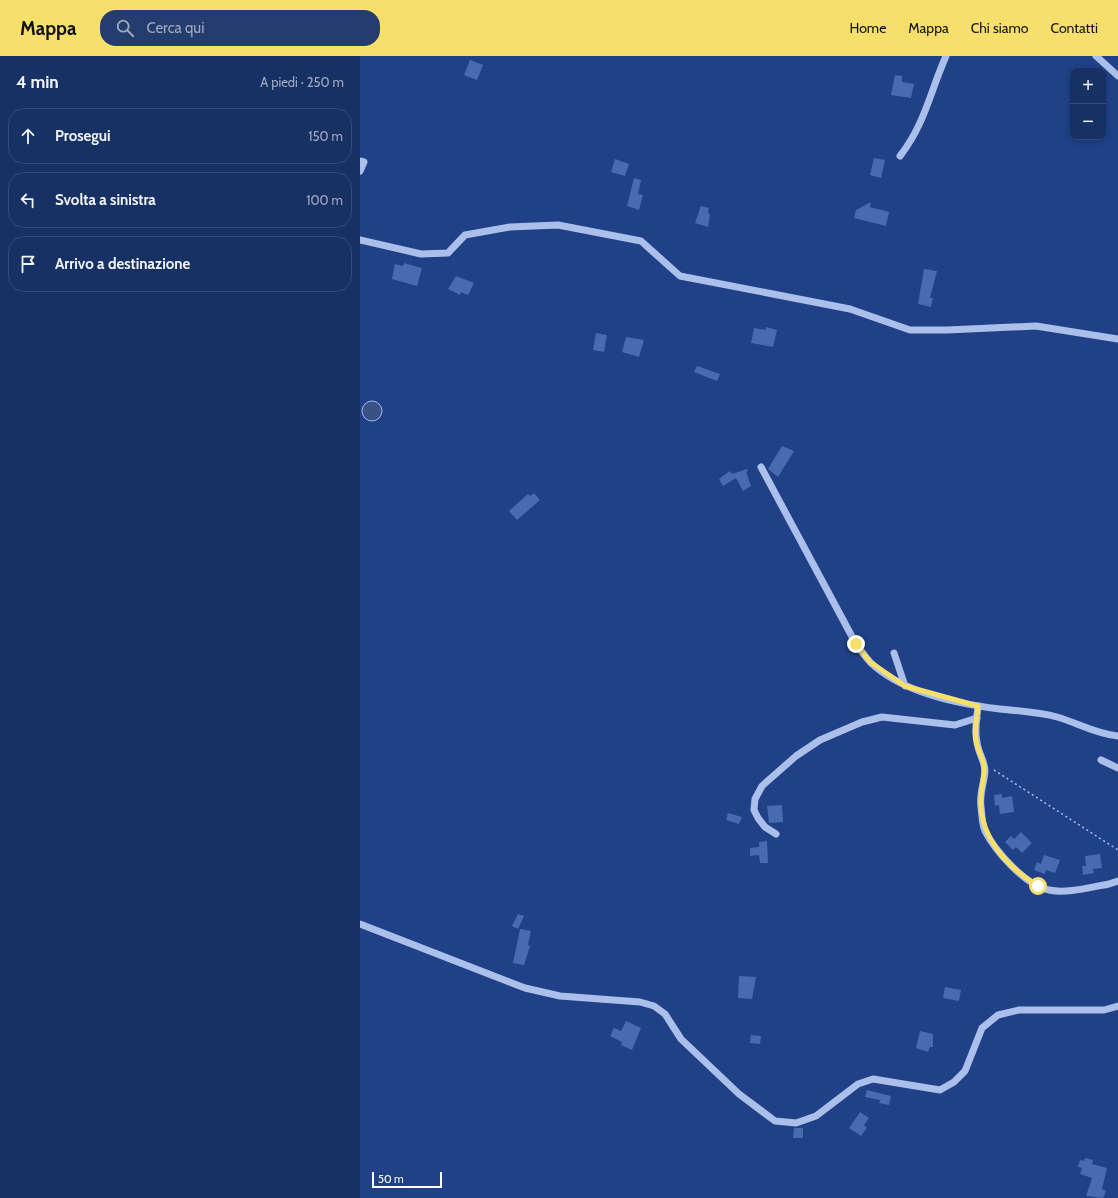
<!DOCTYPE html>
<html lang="it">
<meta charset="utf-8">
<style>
:root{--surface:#183165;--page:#253d6e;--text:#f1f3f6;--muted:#9fa9bf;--line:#364c79;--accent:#f7df6b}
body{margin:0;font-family:Cabin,sans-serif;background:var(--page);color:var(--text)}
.controls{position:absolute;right:12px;top:12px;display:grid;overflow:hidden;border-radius:8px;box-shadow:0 2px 6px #0003}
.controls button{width:36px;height:36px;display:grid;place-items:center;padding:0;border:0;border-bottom:1px solid var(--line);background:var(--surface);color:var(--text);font:20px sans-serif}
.scale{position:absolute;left:12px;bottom:10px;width:70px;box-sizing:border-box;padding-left:4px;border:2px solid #fff;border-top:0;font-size:11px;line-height:14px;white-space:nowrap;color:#fff;-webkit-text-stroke:3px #204187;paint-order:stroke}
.stop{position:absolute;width:12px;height:12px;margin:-9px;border:3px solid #f7df6b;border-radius:50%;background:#fff}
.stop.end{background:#f7df6b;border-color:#fff;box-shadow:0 1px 4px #0008}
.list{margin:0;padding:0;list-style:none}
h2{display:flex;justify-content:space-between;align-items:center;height:52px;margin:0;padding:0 16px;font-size:17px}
h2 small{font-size:13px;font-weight:400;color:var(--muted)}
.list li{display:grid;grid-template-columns:26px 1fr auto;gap:12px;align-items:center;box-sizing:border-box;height:56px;margin:0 8px 8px;padding:0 8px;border:1px solid var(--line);border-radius:16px}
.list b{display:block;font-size:15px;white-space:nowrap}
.list em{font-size:13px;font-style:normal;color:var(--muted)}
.icon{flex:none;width:22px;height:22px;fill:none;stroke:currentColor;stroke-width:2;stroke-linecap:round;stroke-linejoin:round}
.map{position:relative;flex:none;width:758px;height:1142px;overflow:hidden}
header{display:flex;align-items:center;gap:24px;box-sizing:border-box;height:56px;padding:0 20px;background:var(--accent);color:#111}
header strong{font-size:19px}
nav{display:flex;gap:22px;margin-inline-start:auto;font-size:14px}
.search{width:280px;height:36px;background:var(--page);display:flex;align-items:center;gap:10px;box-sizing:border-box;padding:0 14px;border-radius:16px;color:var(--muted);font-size:15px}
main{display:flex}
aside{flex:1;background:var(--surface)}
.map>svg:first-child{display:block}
</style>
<header>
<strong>Mappa</strong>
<div class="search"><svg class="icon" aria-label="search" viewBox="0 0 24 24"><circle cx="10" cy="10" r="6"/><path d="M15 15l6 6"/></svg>Cerca qui</div>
<nav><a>Home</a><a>Mappa</a><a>Chi siamo</a><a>Contatti</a></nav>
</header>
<main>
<aside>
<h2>4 min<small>A piedi · 250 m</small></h2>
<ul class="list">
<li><svg class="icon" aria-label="ahead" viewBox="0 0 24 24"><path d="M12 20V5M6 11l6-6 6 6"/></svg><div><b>Prosegui</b></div><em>150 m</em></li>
<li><svg class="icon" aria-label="left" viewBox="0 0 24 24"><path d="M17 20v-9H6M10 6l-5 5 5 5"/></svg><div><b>Svolta a sinistra</b></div><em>100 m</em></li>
<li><svg class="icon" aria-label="arrive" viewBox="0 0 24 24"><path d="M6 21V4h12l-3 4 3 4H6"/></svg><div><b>Arrivo a destinazione</b></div></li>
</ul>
</aside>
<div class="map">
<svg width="758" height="1142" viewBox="0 0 758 1142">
<rect width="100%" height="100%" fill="#204187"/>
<circle fill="#395185" stroke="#9eb9eb" cx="12" cy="355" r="10"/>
<g fill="#496aaf">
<path d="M110 4 123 9 117 24 104 19Z"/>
<path d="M535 19 542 20V26L554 28 551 42 531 39Z"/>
<path d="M514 102 525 104 521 122 510 119Z"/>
<path d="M255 103 269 108 265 120 251 116Z"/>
<path d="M274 122 281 124 278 138 283 139 279 154 267 150Z"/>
<path d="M511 146 510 151 529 156 526 170 494 162 496 154Z"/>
<path d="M341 150 349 152 348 156 350 159 348 171 335 167Z"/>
<path d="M44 207 62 212 57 230 32 223 35 208 43 210Z"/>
<path d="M564 213 577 215 570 242H573L571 251 558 248Z"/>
<path d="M96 220 114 227 108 239 101 236 100 239 88 233Z"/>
<path d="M406 271 417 274 413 291 391 287 394 272 406 274Z"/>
<path d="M236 277 247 279 244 296 233 294Z"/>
<path d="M266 281 284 284 279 301 262 296Z"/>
<path d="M337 310 360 318 357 325 334 316Z"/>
<path d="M422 390 434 395 418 421 408 413Z"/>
<path d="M387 413 388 415 386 416 391 430 383 435 376 422 363 430 359 423 370 415 372 418Z"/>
<path d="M174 437 180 444 157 464 149 455 168 438 170 440Z"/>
<path d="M642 738V742L652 740 654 756 640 758 639 749 635 750 634 739Z"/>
<path d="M422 749 423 766 409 767 407 750Z"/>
<path d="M368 757 382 761 379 768 366 764Z"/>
<path d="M661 776 672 787 662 797 656 791 653 794 645 786 651 780 654 783Z"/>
<path d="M407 785 408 807H400L399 799 390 800V792L399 791V786Z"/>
<path d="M740 798 742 812 733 813 734 817 723 819 722 810H726L725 800Z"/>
<path d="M684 799 700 804 695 817 686 814 685 818 674 814 677 806 681 808Z"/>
<path d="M158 858 164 860 158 873 152 870Z"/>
<path d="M160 873 171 875 168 889 170 890 164 909 153 907Z"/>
<path d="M379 920 396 921 392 943 378 942Z"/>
<path d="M585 931 601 934 599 945 583 942Z"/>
<path d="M266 965 281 972 272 994 261 989 262 986 250 980 254 972 261 975Z"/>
<path d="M560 975 573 978V991H570L568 996 556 992Z"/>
<path d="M391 979 401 980 400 988 390 987Z"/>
<path d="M507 1034 531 1040 529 1049 519 1047 520 1044 505 1041Z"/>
<path d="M500 1056 509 1062 504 1069 507 1072 501 1080 489 1072Z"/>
<path d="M434 1072H443V1082H433Z"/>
<path d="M725 1102 733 1104 732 1108 747 1112 742 1133 746 1135 743 1142 726 1140 732 1122 720 1118 722 1112 718 1111 720 1104 724 1105Z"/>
</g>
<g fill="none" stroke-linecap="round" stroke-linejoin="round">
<path stroke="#aabfea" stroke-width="1.5" stroke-dasharray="2 3" stroke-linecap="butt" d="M634 714 758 794"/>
<g stroke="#aabfea" stroke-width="7">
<path d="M736 0 758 20"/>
<path d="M540 100C565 68 570 36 586 0"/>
<path d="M0 105 4 106 0 115"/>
<path d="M0 184 61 198 88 197 105 179 150 171 198 169 281 185 320 220 490 253 550 274H587L676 270 758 283"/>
<path d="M401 411 496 588C501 594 505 601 511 607 543 637 598 648 640 653 659 655 679 656 697 661 718 667 736 678 758 680"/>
<path d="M534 597 545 630"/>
<path d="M618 650C617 662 614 674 617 686 618 697 625 705 625 715 624 728 619 738 621 751 622 759 622 769 625 775 635 795 666 830 689 834 707 838 731 831 749 828L758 825"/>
<path d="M741 704 758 712"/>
<path d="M416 778 405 771 398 762 394 754 395 743 402 730 436 700 460 684 502 666 522 661 595 669 617 662"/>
<path d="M0 868 165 932 200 940 280 946 294 950 305 958 321 983 379 1038 415 1065 436 1067 456 1060 498 1028 513 1023 580 1034 594 1026 605 1015 622 972 638 959 659 954H744L758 950"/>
</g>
</g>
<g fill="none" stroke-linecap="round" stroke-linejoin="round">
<path stroke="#f7df6b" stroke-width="5" d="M496 588 510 606 545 630 618 650C617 663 613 677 617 689 619 696 623 703 624 710 625 723 620 735 621 749 622 784 649 812 678 830"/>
</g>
</svg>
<div class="controls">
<button>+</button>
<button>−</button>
</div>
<div class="scale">50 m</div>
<div class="stop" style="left:678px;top:830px"></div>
<div class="stop end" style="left:496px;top:588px"></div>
</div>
</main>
